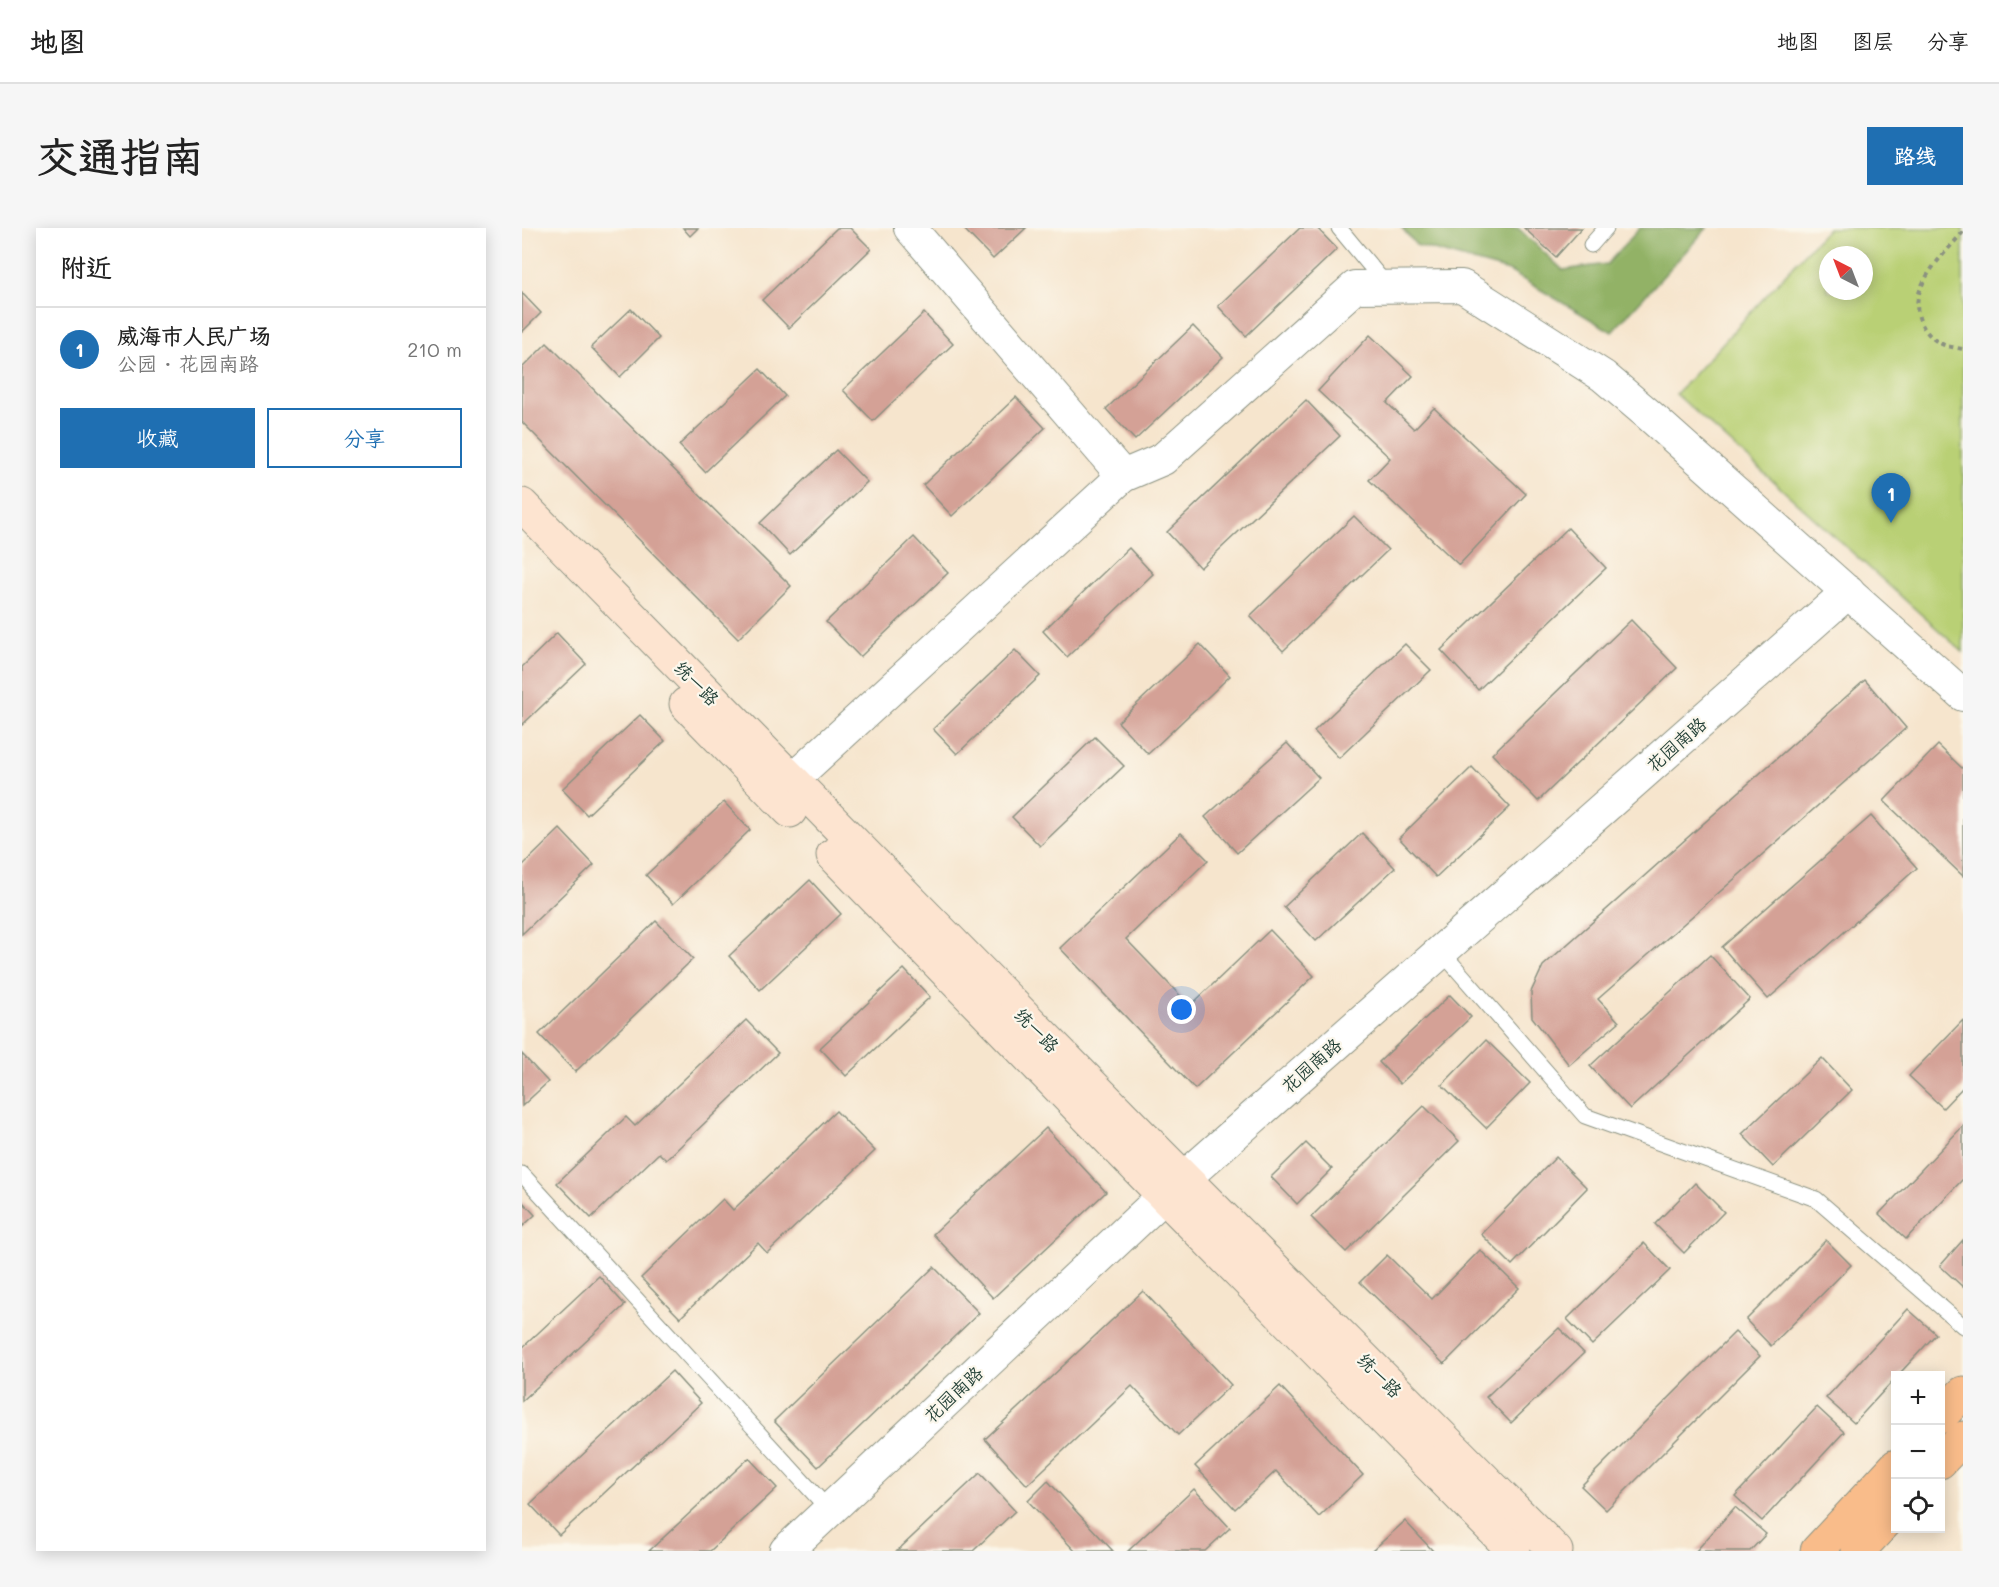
<!DOCTYPE html>
<html lang="zh">
<meta charset="utf-8">
<style>
:root{--surface:#fff;--page:#f6f6f6;--text:#222;--muted:#767676;--line:#e0e0e0;--accent:#1f6fb2}
body{margin:0;font-family:Mali,"LXGW WenKai TC",sans-serif;background:var(--page);color:var(--text)}
.controls{position:absolute;right:18px;bottom:18px;display:grid;overflow:hidden;border-radius:0px;box-shadow:0 3px 15px #0003}
.controls button{width:54px;height:54px;display:grid;place-items:center;padding:0;border:0;border-bottom:2px solid var(--line);background:var(--surface);color:var(--text);font:30px sans-serif}
.compass{position:absolute;left:1297px;top:18px;width:54px;height:54px;border-radius:50%;background:var(--surface);box-shadow:0 3px 15px #0003;rotate:318deg}
.you{position:absolute;left:660px;top:782px;width:21px;height:21px;margin:-15px;border:4px solid #fff;border-radius:50%;background:#1a73e8;box-shadow:0 0 0 9px #1a73e833}
.badge{display:grid;place-items:center;width:39px;height:39px;border-radius:50%;background:var(--accent);color:#fff;font-size:20px;font-weight:700}
.pin{position:absolute;translate:-50% -50px;filter:drop-shadow(0 2px 3px #0008)}
.pin::after{content:'';position:absolute;top:32px;width:21px;height:18px;background:inherit;clip-path:polygon(0 0,100% 0,50% 100%)}
.list{margin:0;padding:0;list-style:none}
h2{display:flex;justify-content:space-between;align-items:center;height:78px;margin:0;padding:0 24px;font-size:26px}
h2 small{font-size:20px;font-weight:400;color:var(--muted)}
.list li{display:grid;grid-template-columns:39px 1fr auto;gap:18px;align-items:center;box-sizing:border-box;height:84px;padding:0 24px;border-top:2px solid var(--line)}
.list b{display:block;font-size:22px;white-space:nowrap}
.list p{margin:0;font-size:20px;white-space:nowrap;color:var(--muted)}
.list em{font-size:20px;font-style:normal;color:var(--muted)}
.actions{display:flex;gap:12px;padding:18px 24px}
.actions a{flex:1;padding:14px 0;border:2px solid var(--accent);border-radius:0px;text-align:center;font-size:21px;color:var(--accent)}
.actions .main{background:var(--accent);color:#fff}
.icon{flex:none;width:33px;height:33px;fill:none;stroke:currentColor;stroke-width:2;stroke-linecap:round;stroke-linejoin:round}
.map{position:relative;flex:none;width:1441px;height:1323px;overflow:hidden;border-radius:0px}
header{display:flex;align-items:center;gap:36px;box-sizing:border-box;height:84px;padding:0 30px;background:var(--surface);border-bottom:2px solid var(--line)}
header strong{font-size:28px}
nav{display:flex;gap:33px;margin-inline-start:auto;font-size:21px}
.intro{display:flex;align-items:center;justify-content:space-between;box-sizing:border-box;height:144px;padding:0 36px}
h1{margin:0;font-size:42px}
.button{padding:15px 27px;border-radius:0px;background:var(--accent);color:#fff;font-size:21px;font-weight:700}
main{display:flex;gap:36px;padding:0 36px}
aside{flex:1;background:var(--surface);border-radius:0px;box-shadow:0 3px 15px #0003}
.map>svg:first-child{display:block}
</style>
<header>
<strong>地图</strong>
<nav><a>地图</a><a>图层</a><a>分享</a></nav>
</header>
<div class="intro"><h1>交通指南</h1><a class="button">路线</a></div>
<main>
<aside>
<h2>附近<small></small></h2>
<ul class="list">
<li><span class="badge">1</span><div><b>威海市人民广场</b><p>公园 · 花园南路</p></div><em>210 m</em></li>
</ul>
<div class="actions"><a class="main">收藏</a><a>分享</a></div>
</aside>
<div class="map">
<svg width="1441" height="1323" viewBox="0 0 1441 1323">
<rect width="100%" height="100%" fill="#fbf7ec"/>
<filter id="ink" filterUnits="userSpaceOnUse"><feTurbulence type="fractalNoise" baseFrequency=".0167" numOctaves="2"/><feDisplacementMap in="SourceGraphic" scale="12" xChannelSelector="R" yChannelSelector="G"/><feConvolveMatrix kernelMatrix="1 2 1 2 8 2 1 2 1" color-interpolation-filters="sRGB"/></filter>
<filter id="wash" filterUnits="userSpaceOnUse"><feTurbulence type="fractalNoise" baseFrequency=".008" numOctaves="4" result="noise"/><feDisplacementMap in="SourceGraphic" scale="24" xChannelSelector="R" yChannelSelector="G"/><feGaussianBlur stdDeviation="1.35" result="paint"/><feColorMatrix in="noise" values="0 0 0 0 0 0 0 0 0 0 0 0 0 0 0 0 0 1.4 0 .05"/><feComposite in="paint" operator="in"/></filter>
<g filter="url(#wash)">
<rect width="100%" height="100%" fill="#f6e5cd"/>
<path fill="#b9d075" stroke="#6c8654" stroke-width="1.5" fill-rule="evenodd" d="M1306 0H1441V424L1154 166ZM1306 27H1342V63H1306Z"/>
<path fill="#92b266" stroke="#58784d" stroke-width="1.5" d="M880 0H996L1041 42 1085 36 1118 0H1185L1090 104 987 43 894 17Z"/>
<g id="blocks">
<g fill="#d4a196">
<path d="M161 0H176L168 8Z"/>
<path d="M315 0H328L349 21 267 100 240 72Z"/>
<path d="M441 0H504L471 31Z"/>
<path d="M778 0H795L815 21 724 108 696 78Z"/>
<path d="M1002 0H1060L1034 29Z"/>
<path d="M0 65 19 85 0 104Z"/>
<path d="M109 81 137 110 98 149 69 119Z"/>
<path d="M402 85 431 116 351 193 321 162Z"/>
<path d="M671 98 701 129 613 212 584 181Z"/>
<path d="M848 107 891 148 865 175 892 201 912 180 1004 266 937 337 847 252 868 230 796 163Z"/>
<path d="M25 115 269 358 216 411 0 194V140Z"/>
<path d="M238 141 263 168 183 244 157 217Z"/>
<path d="M494 169 523 200 430 288 401 257Z"/>
<path d="M784 172 818 208 678 340 645 304Z"/>
<path d="M314 222 345 254 268 327 238 295Z"/>
<path d="M832 288 866 322 761 423 728 388Z"/>
<path d="M1046 300 1084 340 956 462 919 422Z"/>
<path d="M392 309 426 345 338 429 304 394Z"/>
<path d="M607 320 631 346 545 429 521 403Z"/>
<path d="M1109 392 1155 440 1016 573 970 526Z"/>
<path d="M35 405 64 436 0 497V439Z"/>
<path d="M678 416 708 448 626 526 596 494Z"/>
<path d="M883 416 909 442 817 530 792 503Z"/>
<path d="M493 422 518 448 435 526 411 501Z"/>
<path d="M1343 452 1384 500 1076 771 1097 794 1047 837 1010 789 1009 764 1021 738Z"/>
<path d="M118 487 143 513 65 587 40 561Z"/>
<path d="M573 509 602 538 518 618 490 589Z"/>
<path d="M765 515 797 550 715 625 683 589Z"/>
<path d="M1416 517 1441 541V648L1362 573Z"/>
<path d="M950 539 988 579 914 649 877 610Z"/>
<path d="M202 574 228 602 151 676 124 647Z"/>
<path d="M1349 588 1395 640 1246 771 1200 719Z"/>
<path d="M38 601 72 637 0 706V638Z"/>
<path d="M659 605 686 632 604 711 668 778 748 702 792 748 673 861 538 720Z"/>
<path d="M840 605 873 640 794 713 762 679Z"/>
<path d="M288 652 319 686 238 762 207 728Z"/>
<path d="M134 693 171 731 53 844 17 806Z"/>
<path d="M1188 727 1228 771 1108 881 1068 838Z"/>
<path d="M382 741 408 769 324 848 298 820Z"/>
<path d="M928 767 949 789 878 856 857 834Z"/>
<path d="M224 792 256 825 144 932 137 925 69 990 35 955 104 889 113 898Z"/>
<path d="M1441 792V859L1421 880 1387 848Z"/>
<path d="M964 812 1008 855 964 900 920 857Z"/>
<path d="M0 826 26 854 0 878Z"/>
<path d="M1300 830 1330 862 1251 939 1220 906Z"/>
<path d="M902 878 937 913 824 1024 789 989Z"/>
<path d="M314 883 353 923 245 1025 236 1015 158 1090 119 1050 201 971 211 982Z"/>
<path d="M1441 898V951L1384 1011 1357 986Z"/>
<path d="M524 900 584 964 471 1070 411 1006Z"/>
<path d="M784 915 810 941 775 976 749 949Z"/>
<path d="M1034 929 1065 960 990 1037 959 1006Z"/>
<path d="M1173 955 1202 984 1162 1025 1133 996Z"/>
<path d="M0 973 13 987 0 999Z"/>
<path d="M1304 1012 1329 1037 1249 1118 1224 1092Z"/>
<path d="M1441 1012V1059L1418 1038Z"/>
<path d="M1122 1015 1148 1042 1070 1117 1045 1091Z"/>
<path d="M958 1022 997 1060 922 1136 838 1054 865 1027 910 1071Z"/>
<path d="M412 1039 457 1085 296 1239 252 1193Z"/>
<path d="M77 1048 103 1077 0 1173V1120Z"/>
<path d="M621 1063 709 1157 656 1207 610 1158 505 1257 463 1211Z"/>
<path d="M1386 1081 1414 1106 1332 1195 1304 1170Z"/>
<path d="M1037 1100 1062 1125 989 1195 964 1169Z"/>
<path d="M1213 1104 1238 1128 1084 1282 1059 1258Z"/>
<path d="M150 1143 179 1175 37 1307 8 1276Z"/>
<path d="M758 1158 841 1247 797 1289 754 1243 713 1281 673 1238Z"/>
<path d="M1295 1179 1322 1204 1240 1293 1213 1268Z"/>
<path d="M227 1230 255 1260 188 1323H127Z"/>
<path d="M458 1245 493 1283 451 1323H375Z"/>
<path d="M526 1253 591 1323H553L506 1273Z"/>
<path d="M672 1261 708 1300 683 1323H606Z"/>
<path d="M1213 1279 1244 1306 1228 1323H1174Z"/>
<path d="M883 1293 911 1323H850Z"/>
</g>
</g>
</g>
<g filter="url(#ink)">
<use href="#blocks" fill-opacity="0" stroke="#8a9180" stroke-width="1.5"/>
<g fill="none" stroke-linecap="round" stroke-linejoin="round">
<defs>
<g id="service">
<path d="M817 0 865 58"/>
<path d="M1069 17 1084 0"/>
<path d="M919 723 1063 888 1294 971 1441 1098"/>
<path d="M0 946 307 1282"/>
</g>
<g id="minor">
<path d="M388 0 601 248"/>
<path d="M270 552 601 248 641 231 833 59 940 58 1081 148 1127 187 1441 467"/>
</g>
<path id="tertiary" d="M264 1323 642 968 1326 364"/>
<g id="secondary">
<path d="M0 277 639 927 1034 1323"/>
<path d="M164 476 268 583"/>
<path d="M311 627 642 968 992 1323"/>
</g>
<g id="primary">
<path d="M1418 1189 1441 1165"/>
<path d="M1418 1234 1441 1210"/>
<path d="M1295 1323 1374 1238"/>
<path d="M1336 1323 1374 1283"/>
</g>
</defs>
<use href="#service" stroke="#8a9180" stroke-width="17"/>
<use href="#minor" stroke="#8a9180" stroke-width="34"/>
<use href="#tertiary" stroke="#8a9180" stroke-width="35"/>
<use href="#secondary" stroke="#8a9180" stroke-width="35"/>
<use href="#primary" stroke="#8a9180" stroke-width="35"/>
<path stroke="#8a9180" stroke-width="4" stroke-dasharray="4.5 4.5" stroke-linecap="butt" d="M1441 4C1420 29 1379 64 1402 100 1413 116 1422 118 1441 121"/>
<use href="#service" stroke="#fff" stroke-width="15"/>
<use href="#minor" stroke="#fff" stroke-width="32"/>
<use href="#tertiary" stroke="#fff" stroke-width="33"/>
<use href="#secondary" stroke="#fde4d0" stroke-width="33"/>
<use href="#primary" stroke="#f9bc8a" stroke-width="33"/>
</g>
</g>
<g text-anchor="middle" dominant-baseline="central" stroke-width="4.5" stroke-linejoin="round" paint-order="stroke">
<g font-size="18" fill="#1f3d34" stroke="#fbf7ec">
<text transform="translate(175 455) rotate(45)">统一路</text>
<text transform="translate(1154 516) rotate(-41)">花园南路</text>
<text transform="translate(515 802) rotate(45)">统一路</text>
<text transform="translate(789 837) rotate(-41)">花园南路</text>
<text transform="translate(858 1147) rotate(45)">统一路</text>
<text transform="translate(431 1166) rotate(-43)">花园南路</text>
</g>
</g>
</svg>
<div class="controls">
<button>+</button>
<button>−</button>
<button><svg class="icon" aria-label="locate" viewBox="0 0 24 24"><circle cx="12" cy="12" r="6"/><path d="M12 2v4M12 18v4M2 12h4M18 12h4"/></svg></button>
</div>
<svg class="compass" viewBox="-18 -18 36 36"><path d="M0-13l5 13h-10z" fill="#e53935"/><path d="M0 13l5-13h-10z" fill="#767676"/></svg>
<div class="you"></div>
<div class="pin badge" style="left:1369px;top:295px">1</div>
</div>
</main>
